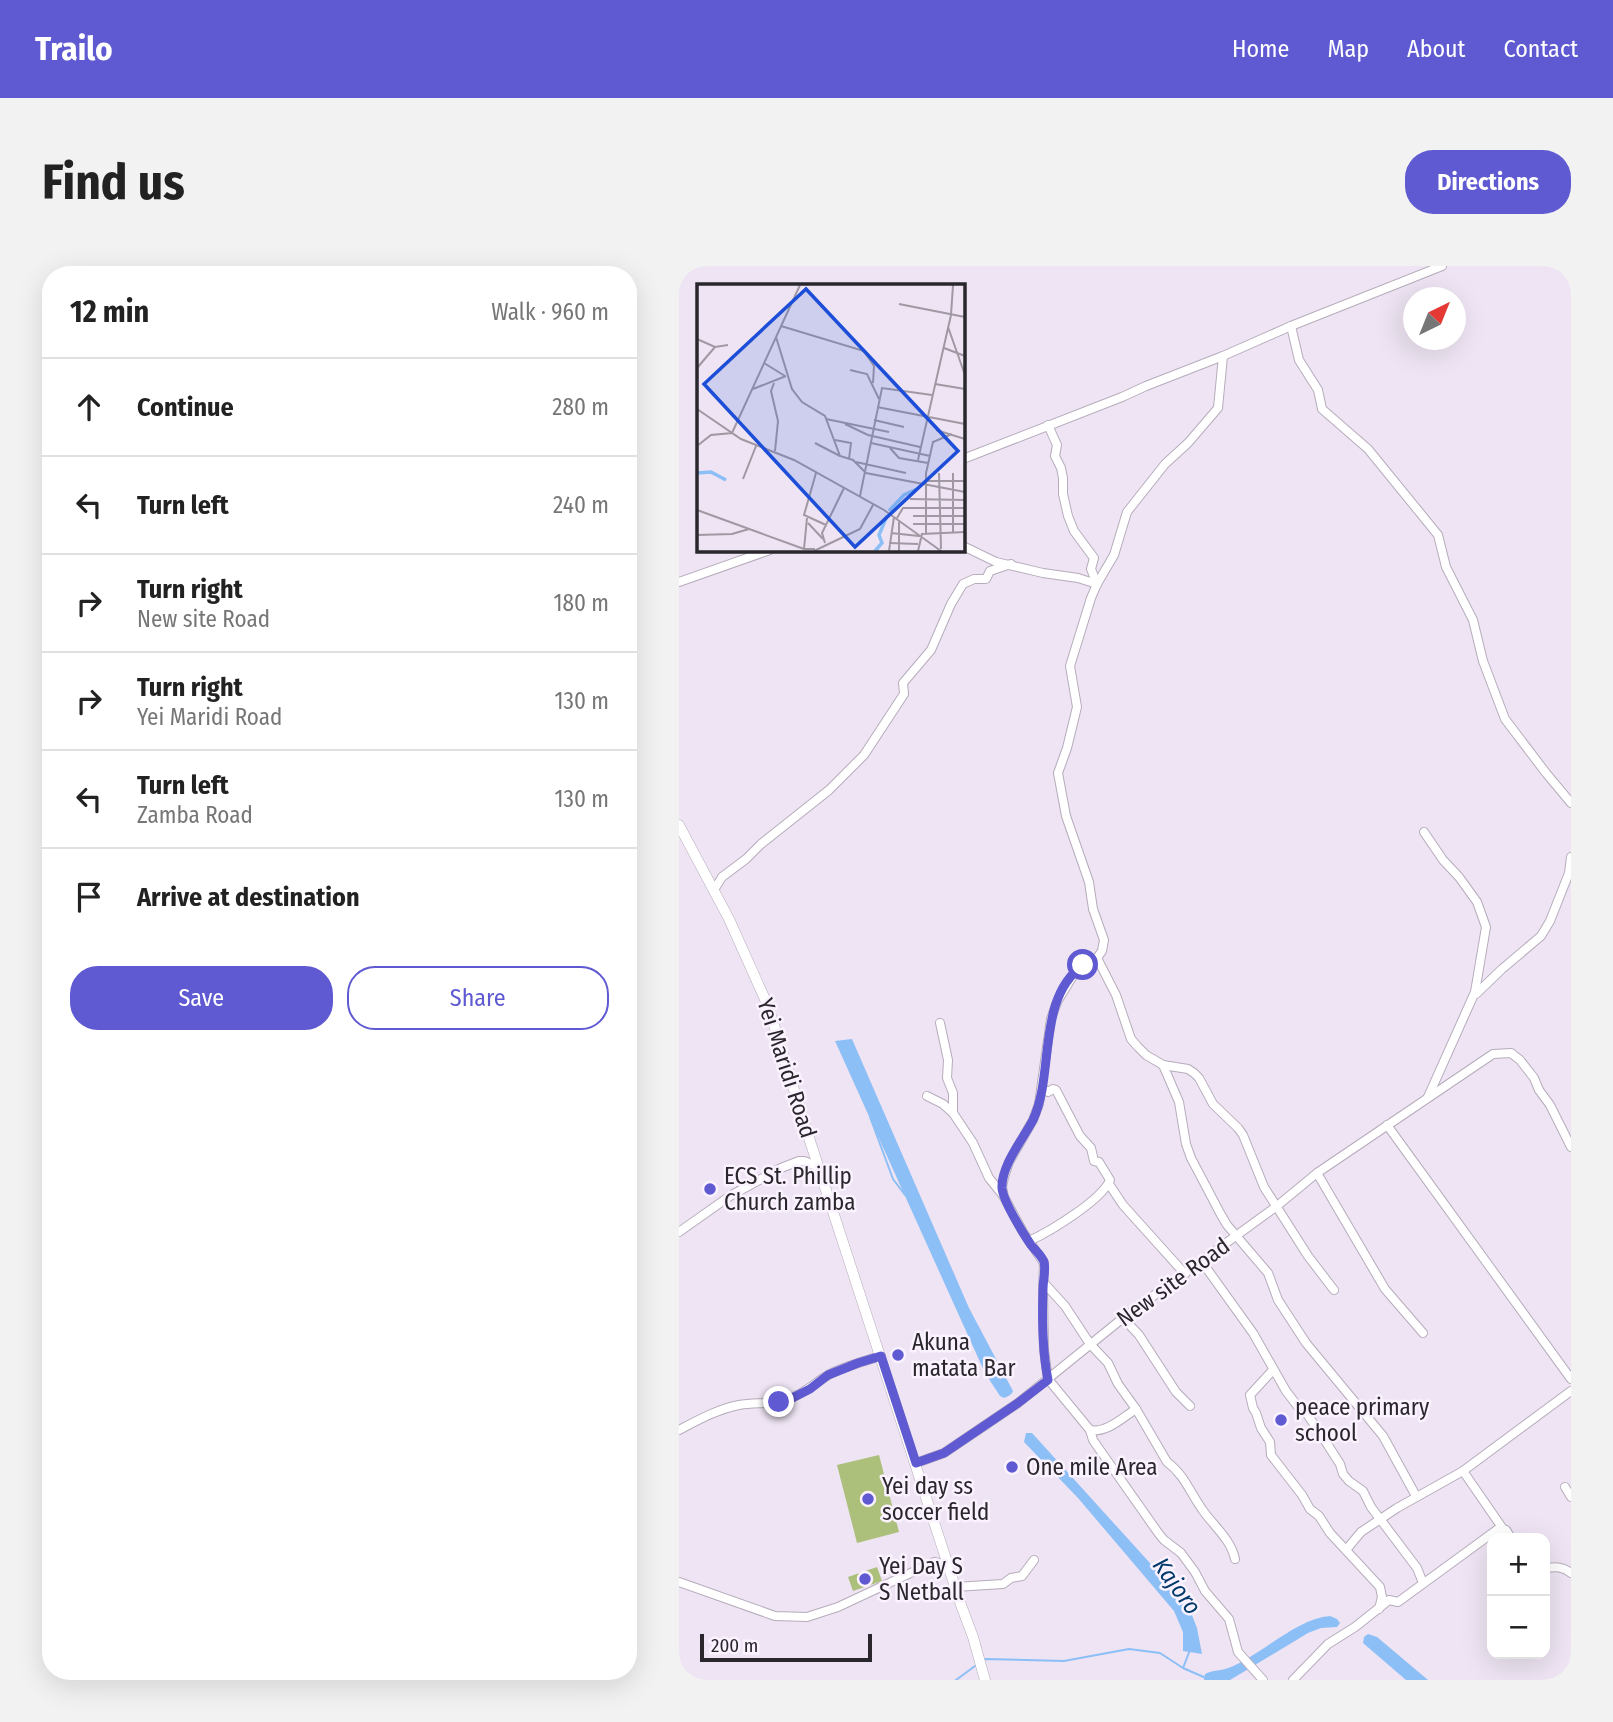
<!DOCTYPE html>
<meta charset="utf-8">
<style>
:root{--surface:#fff;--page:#f2f2f2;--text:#222;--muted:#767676;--line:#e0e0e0;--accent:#5f59d2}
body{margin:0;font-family:"Fira Sans Condensed",sans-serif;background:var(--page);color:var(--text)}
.controls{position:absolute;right:21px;bottom:21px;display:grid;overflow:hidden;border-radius:14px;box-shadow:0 7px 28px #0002}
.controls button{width:63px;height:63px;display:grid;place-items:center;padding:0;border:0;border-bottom:2px solid var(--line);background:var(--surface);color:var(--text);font:35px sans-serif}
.compass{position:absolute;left:724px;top:21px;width:63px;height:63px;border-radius:50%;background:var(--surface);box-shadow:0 7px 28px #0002;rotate:43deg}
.scale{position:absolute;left:21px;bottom:18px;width:172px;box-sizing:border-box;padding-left:7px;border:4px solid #2a272c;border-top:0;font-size:19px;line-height:24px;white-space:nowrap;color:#2a272c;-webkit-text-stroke:5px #fbf2ff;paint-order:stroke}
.stop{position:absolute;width:21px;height:21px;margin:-16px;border:5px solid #5f59d2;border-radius:50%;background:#fff}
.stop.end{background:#5f59d2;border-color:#fff;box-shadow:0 2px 7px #0008}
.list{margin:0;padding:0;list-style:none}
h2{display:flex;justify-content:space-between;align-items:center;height:91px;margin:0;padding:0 28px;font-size:30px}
h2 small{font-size:23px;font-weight:400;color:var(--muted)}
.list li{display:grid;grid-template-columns:46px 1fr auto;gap:21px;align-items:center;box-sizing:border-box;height:98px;padding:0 28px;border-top:2px solid var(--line)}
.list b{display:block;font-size:26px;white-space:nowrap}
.list p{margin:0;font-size:23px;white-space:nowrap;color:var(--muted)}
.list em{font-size:23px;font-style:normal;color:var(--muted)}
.actions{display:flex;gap:14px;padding:21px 28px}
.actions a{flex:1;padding:16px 0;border:2px solid var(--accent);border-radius:28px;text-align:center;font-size:24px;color:var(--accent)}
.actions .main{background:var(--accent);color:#fff}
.icon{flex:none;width:38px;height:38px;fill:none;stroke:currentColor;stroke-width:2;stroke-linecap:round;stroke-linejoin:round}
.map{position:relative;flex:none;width:892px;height:1414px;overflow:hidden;border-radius:28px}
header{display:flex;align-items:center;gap:42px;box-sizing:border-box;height:98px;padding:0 35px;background:var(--accent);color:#fff}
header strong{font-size:33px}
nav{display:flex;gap:38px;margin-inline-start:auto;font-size:24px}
.intro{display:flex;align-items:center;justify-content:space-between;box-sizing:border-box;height:168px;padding:0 42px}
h1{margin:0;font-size:49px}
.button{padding:18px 32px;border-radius:28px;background:var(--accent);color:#fff;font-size:24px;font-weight:700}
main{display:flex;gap:42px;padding:0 42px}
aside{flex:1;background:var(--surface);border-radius:28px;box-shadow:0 7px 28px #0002}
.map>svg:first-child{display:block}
</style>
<header>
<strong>Trailo</strong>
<nav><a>Home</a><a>Map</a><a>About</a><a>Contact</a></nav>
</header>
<div class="intro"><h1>Find us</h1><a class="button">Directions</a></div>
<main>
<aside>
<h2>12 min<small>Walk · 960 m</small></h2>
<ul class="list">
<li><svg class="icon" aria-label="ahead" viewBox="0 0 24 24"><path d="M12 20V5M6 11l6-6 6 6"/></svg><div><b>Continue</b></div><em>280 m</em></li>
<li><svg class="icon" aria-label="left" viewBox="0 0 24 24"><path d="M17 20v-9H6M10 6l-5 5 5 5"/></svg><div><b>Turn left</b></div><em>240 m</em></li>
<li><svg class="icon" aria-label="right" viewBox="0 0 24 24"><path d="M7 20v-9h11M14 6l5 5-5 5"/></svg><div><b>Turn right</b><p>New site Road</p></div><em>180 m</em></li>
<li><svg class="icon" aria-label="right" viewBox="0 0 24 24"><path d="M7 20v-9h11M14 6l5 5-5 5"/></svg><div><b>Turn right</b><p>Yei Maridi Road</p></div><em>130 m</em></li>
<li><svg class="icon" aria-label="left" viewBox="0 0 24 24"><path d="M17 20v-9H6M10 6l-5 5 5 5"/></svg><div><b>Turn left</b><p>Zamba Road</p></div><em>130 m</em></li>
<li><svg class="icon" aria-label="arrive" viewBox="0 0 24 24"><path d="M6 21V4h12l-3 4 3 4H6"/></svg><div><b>Arrive at destination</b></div></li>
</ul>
<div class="actions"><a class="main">Save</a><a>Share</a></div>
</aside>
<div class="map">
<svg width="892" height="1414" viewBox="0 0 892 1414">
<rect width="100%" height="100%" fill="#eee4f3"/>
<g fill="#acc07b">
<path d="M200 1189 220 1266 178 1277 158 1199Z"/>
<path d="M198 1301 203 1315 174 1325 169 1311Z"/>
</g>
<g fill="#8dbff7">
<path d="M173 773 290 1042 334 1125C333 1129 329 1130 325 1132L321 1130 306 1107 156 775Z"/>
<path d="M347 1167H353L509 1339 518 1362 523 1388 504 1385V1366L495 1345 399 1232 345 1176Z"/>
<path d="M651 1350 658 1353 661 1357 658 1361 642 1362 629 1367 551 1414H525L526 1408C533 1404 543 1405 552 1401 583 1388 619 1352 651 1350Z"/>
<path d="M689 1368 698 1371 749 1414H727L684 1377 685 1371Z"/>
</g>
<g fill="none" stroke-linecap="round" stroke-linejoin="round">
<g stroke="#8dbff7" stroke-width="2">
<path d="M191 851 214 913 226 929"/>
<path d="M303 1394 306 1393 385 1395 450 1383 481 1387 504 1402 527 1412"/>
<path d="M504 1402 511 1384"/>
<path d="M277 1414 296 1400"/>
</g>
<defs>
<g id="minor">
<path d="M612 60 620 94 639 124 643 143 689 183 759 269 767 301 794 354 804 395 826 453 867 507 892 537"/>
<path d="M544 90 539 142 509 177 486 198 448 246 435 289 418 318 412 332 391 400 398 441 388 482 379 507 387 550 410 616 414 643 425 674 423 685 418 692 397 705 378 736 372 753 360 838 354 854 330 896 325 911 323 921 325 931 344 966 365 997 364 1025 365 1084 369 1113 411 1164 414 1174 423 1187 480 1268 485 1274 502 1287 516 1306 526 1325 550 1353 559 1386 584 1414"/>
<path d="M369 159 378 179 376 190 382 202 384 212V228L389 250 395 265 415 292 412 303 418 318"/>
<path d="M284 193 443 131 467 120 544 90 612 60 763 0"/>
<path d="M284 280 317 296 364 307 399 312 418 318"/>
<path d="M0 316 91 284"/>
<path d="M745 566 764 594 780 611 798 636 807 661 796 726 749 831"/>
<path d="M35 624 43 611 67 593 82 578 150 524 185 489 225 428 224 417 252 384 272 338 284 318 295 313H307L311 305 332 298"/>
<path d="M418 692 437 729 452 773 459 781 467 789 484 799 509 803 515 807 520 812 534 838 559 862 564 869 585 921 629 990 655 1024"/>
<path d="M797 728 823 703 862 670 871 655 890 607 892 591"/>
<path d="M261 757 269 794 268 812 274 827V847L294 877 310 912 323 928"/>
<path d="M484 799 500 836 507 878 512 892 541 947 548 959 589 1007 599 1034 627 1077 704 1170 737 1230"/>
<path d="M248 830 264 838 274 847"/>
<path d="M708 859 892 1113"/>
<path d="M638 907 706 1023 744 1067"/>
<path d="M430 918 444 939 506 1008"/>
<path d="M0 966 51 930 102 902 120 895H125L140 901"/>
<path d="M350 975C370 966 423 934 431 914L420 896 415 895 412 882 401 870 377 824 374 823 369 826 363 822"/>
<path d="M523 996 574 1067 607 1125 620 1142 628 1148 643 1170 661 1198 664 1208 670 1215 684 1225 692 1241 738 1302 744 1317"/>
<path d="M365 1017 386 1040 411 1078 429 1097 439 1118 457 1143 488 1196C506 1209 512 1229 525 1246 536 1261 552 1274 556 1293"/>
<path d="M444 1052 460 1069 497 1126 511 1140"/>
<path d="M594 1104 571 1129 574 1142 577 1147 582 1162 591 1176 592 1189 623 1229 631 1243 640 1250 651 1267 701 1321 703 1331 700 1343"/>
<path d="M0 1164C19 1154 39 1143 60 1139 77 1136 93 1139 109 1133 126 1128 136 1116 151 1108 167 1100 185 1095 202 1090"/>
<path d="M411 1164C428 1167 443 1152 457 1143"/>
<path d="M237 1197 265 1187 339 1137 444 1052 598 940 638 907 814 788 832 787 841 794 855 812 860 824 871 839 892 881"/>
<path d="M784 1205 824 1263"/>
<path d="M886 1221 892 1231"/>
<path d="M667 1284 682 1266 718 1242 784 1205 892 1125"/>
<path d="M866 1302C877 1301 883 1300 892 1307"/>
<path d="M0 1316 96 1350 128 1351 159 1341 255 1296 269 1299"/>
<path d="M276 1321 324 1318 332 1312 343 1310 355 1294"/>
<path d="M614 1414 649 1378 676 1361 710 1334 719 1336 819 1263 827 1264 832 1272"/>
</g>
<path id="major" d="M0 559 50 653 89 740 131 875 282 1339 294 1371 306 1414"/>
</defs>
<use href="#minor" stroke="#b6acbb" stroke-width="10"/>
<use href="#major" stroke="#b6acbb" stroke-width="11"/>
<use href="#minor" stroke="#fff" stroke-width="8"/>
<use href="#major" stroke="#fff" stroke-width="10"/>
</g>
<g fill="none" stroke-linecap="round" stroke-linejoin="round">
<path stroke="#5f59d2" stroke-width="9" d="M100 1136 111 1133 131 1123 149 1109 179 1097 202 1090 237 1197 265 1187 339 1137 369 1114C363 1084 363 1052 364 1023 364 1015 367 1003 365 996 363 990 356 984 352 979 344 967 324 935 323 922 322 900 344 873 354 854 376 807 357 733 404 699"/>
</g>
<g fill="#5f59d2" stroke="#fbf2ff" stroke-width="2.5">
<circle cx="31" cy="923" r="7"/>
<circle cx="219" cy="1089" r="7"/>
<circle cx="602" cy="1154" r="7"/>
<circle cx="333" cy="1201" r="7"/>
<circle cx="189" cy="1233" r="7"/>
<circle cx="186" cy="1313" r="7"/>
</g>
<g text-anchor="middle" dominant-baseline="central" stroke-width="5" stroke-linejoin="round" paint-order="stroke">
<g font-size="23" fill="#2a272c" stroke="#fbf2ff">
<text transform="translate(108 802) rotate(72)">Yei Maridi Road</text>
<text transform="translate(494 1016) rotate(-36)">New site Road</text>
</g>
<g font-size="23" fill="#2a272c" stroke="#fbf2ff" text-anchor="start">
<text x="45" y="910">ECS St. Phillip<tspan x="45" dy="26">Church zamba</tspan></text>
<text x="233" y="1076">Akuna<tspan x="233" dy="26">matata Bar</tspan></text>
<text x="616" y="1141">peace primary<tspan x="616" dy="26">school</tspan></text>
<text x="347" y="1201">One mile Area</text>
<text x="203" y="1220">Yei day ss<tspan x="203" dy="26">soccer field</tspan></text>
<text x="200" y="1300">Yei Day S<tspan x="200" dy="26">S Netball</tspan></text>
</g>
<g font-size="24" font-style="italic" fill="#00396a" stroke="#fbf2ff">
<text transform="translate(498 1320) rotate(54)">Kajoro</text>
</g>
</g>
<g transform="translate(18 18)">
<rect width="268" height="268" fill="#eee4f3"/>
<path fill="none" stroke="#8dbff7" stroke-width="3.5" d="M0 189 14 188 29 196M192 227 207 211 220 205M178 267 185 259 182 251 190 232"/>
<path fill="none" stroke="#a098a3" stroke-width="2" d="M202 20 268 33M84 42 167 67 177 82 176 99M251 43 268 91M79 53 95 105 105 118 128 132 143 172 156 176 169 189 268 208M0 55 18 63 31 61M247 64 268 72M67 79 88 92M0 84 18 63M153 86 170 90 182 115M77 99 74 107 81 137 78 167M238 100 268 105M56 105 89 92M180 123 268 140M0 125 44 155 97 176 187 226 244 267M129 135 192 148M177 136 207 143M148 140 171 151 223 163M239 146 268 155M138 156 154 159 152 175M118 159 143 172M174 159 233 172M0 162 14 151 35 149 103 1M193 164 202 174 231 179M221 176 254 31 256 1M159 178 209 189M119 189 107 231 129 241M242 189 244 265M256 189V248M46 195 59 162M229 197H268M163 212 185 104 235 111M213 215 268 216M0 226 107 265M216 232H268M110 234 107 265H118M200 234 206 224H268M202 236V267M111 239 126 255M216 240H268M194 249 222 252M229 249V189L236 158 255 150M0 251 35 250 52 245M128 259 125 249 147 204M192 259 221 260M117 267 163 245 176 221M192 267 197 233M221 267 225 250 268 248"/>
<path fill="#1d4ed8" fill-opacity="0.15" stroke="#1d4ed8" stroke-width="3.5" d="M109 5 261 167 158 263 7 100Z"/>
<rect width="268" height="268" fill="none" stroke="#2a272c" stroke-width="3.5"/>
</g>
</svg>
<div class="controls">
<button>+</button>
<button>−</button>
</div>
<svg class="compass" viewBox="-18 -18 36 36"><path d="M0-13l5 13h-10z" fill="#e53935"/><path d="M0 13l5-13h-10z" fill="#767676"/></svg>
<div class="scale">200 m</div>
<div class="stop" style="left:404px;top:699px"></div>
<div class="stop end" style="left:100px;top:1136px"></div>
</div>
</main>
